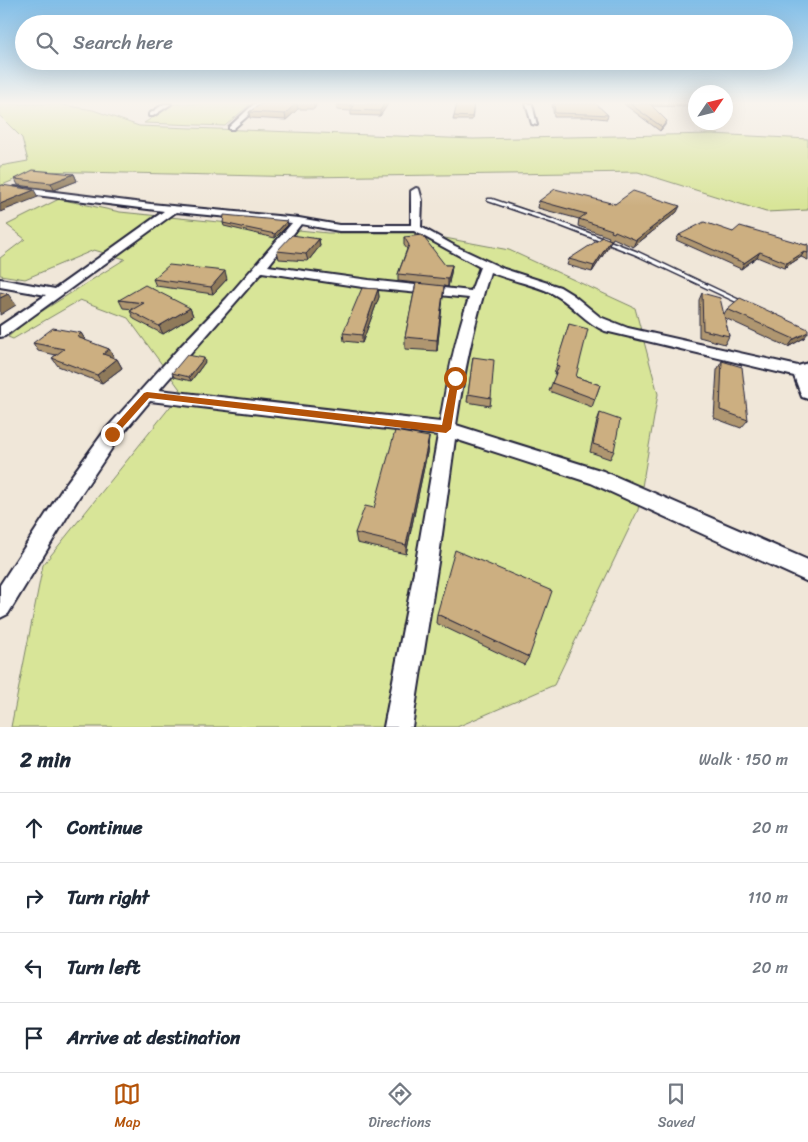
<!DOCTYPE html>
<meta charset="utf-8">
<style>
:root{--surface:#fff;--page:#f2f2f3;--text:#1f2937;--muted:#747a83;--line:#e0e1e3;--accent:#b45309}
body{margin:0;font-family:Sriracha,sans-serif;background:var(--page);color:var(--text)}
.compass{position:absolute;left:688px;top:85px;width:45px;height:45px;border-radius:50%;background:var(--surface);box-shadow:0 5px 20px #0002;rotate:55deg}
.stop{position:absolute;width:15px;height:15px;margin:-11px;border:4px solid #b45309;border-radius:50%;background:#fff}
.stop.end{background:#b45309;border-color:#fff;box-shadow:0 1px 5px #0008}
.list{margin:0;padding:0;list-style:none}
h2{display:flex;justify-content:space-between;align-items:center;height:65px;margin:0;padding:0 20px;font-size:21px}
h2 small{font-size:16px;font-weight:400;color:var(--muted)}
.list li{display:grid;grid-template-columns:32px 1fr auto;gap:15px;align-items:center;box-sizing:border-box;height:70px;padding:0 20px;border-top:1px solid var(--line)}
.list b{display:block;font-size:19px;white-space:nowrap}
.list em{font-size:16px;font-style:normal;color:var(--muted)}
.icon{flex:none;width:28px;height:28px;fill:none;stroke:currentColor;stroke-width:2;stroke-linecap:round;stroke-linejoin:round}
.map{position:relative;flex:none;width:808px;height:727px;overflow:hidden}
.search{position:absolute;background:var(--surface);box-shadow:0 5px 20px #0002;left:15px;right:15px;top:15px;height:55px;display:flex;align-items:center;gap:12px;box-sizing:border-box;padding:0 18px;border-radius:28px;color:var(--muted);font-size:19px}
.sheet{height:345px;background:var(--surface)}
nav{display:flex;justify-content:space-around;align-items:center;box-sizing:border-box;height:70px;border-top:1px solid var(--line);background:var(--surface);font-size:14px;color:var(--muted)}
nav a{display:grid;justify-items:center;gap:2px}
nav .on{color:var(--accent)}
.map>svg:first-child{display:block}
</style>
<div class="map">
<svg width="808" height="727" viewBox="0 0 808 727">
<rect width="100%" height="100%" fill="#f0e7d9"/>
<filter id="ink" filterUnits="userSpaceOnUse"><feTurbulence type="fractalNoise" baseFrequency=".02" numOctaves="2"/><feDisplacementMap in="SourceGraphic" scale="10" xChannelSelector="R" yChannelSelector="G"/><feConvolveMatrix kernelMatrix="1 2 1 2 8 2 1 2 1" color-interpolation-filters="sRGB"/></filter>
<g filter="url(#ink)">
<g fill="#d8e598" stroke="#7d846a">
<path d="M0 104H57L93 110 139 126 473 139 712 134 808 139V210L766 212 638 172 307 177 35 171 0 186V166L28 161 22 138 0 116Z"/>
<path d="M174 104H250L225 126 144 123Z"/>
<path d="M59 199 120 212 328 233H418L509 250 635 308 658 394 638 510 554 685 457 727H11L43 565 182 392 128 318 80 300 13 339 8 337 28 320 125 259 94 250 25 279 0 275V258L25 239 7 225Z"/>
</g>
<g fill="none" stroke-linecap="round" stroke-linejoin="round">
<defs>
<path id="lane" d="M488 199H492L560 222 638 252 750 305 747 307 745 306 634 254 556 224 488 201Z"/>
<g id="street">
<path d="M164 104H171L153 116H149V114Z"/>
<path d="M254 104H261L233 129H229V127Z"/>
<path d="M526 104H532L537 125 532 124Z"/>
<path d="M15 187 151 204 299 218 339 225H411V191L416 188 419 189 422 200 421 227 455 246 504 269 560 287 573 295 600 317 628 328 798 366 808 363V399L802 397 794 376 605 331C586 323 574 306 557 296 539 285 511 281 490 272 474 323 464 372 456 425L603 471 808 560V582L591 483 455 439 439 556 412 727H384L417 556 438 435 150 401 118 439 79 497 8 614 0 618V585L65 485 106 429 179 348 226 299 292 223 176 212 5 336 0 337V326L46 295 0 287V279L55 289 164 211 12 192 10 190ZM301 224 339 231H414L480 267 471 291 369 280 268 266ZM262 272 369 288 469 298C455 338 447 380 440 422L159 390Z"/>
</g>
</defs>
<use href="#lane" stroke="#22223b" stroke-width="3"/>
<use href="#street" stroke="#22223b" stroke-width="4"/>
<use href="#lane" fill="#fff" fill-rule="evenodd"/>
<use href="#street" fill="#fff" fill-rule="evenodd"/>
</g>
<g fill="#af966f" stroke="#22223b">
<path d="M261 104H317L314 109H298L286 120 250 118 249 112Z"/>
<path d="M338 104H388L380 116 351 115V111L337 110 336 105Z"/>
<path d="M474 104 472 120H453L454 116Z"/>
<path d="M552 104H596L608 115 607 119 589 117H554Z"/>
<path d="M624 104H688L687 107 651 106 665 125 660 131Z"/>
<path d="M74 174 77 181 54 190 18 185 15 179Z"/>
<path d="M539 201 615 204 677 212 633 247 613 238 612 240 608 239 609 237 578 226 579 219 538 208Z"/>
<path d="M287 221 288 225 275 238 224 226 223 223Z"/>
<path d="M733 232 806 245 808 244V260L801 257 784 268 757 257 741 269 676 240 679 235Z"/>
<path d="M404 237 445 265H452L451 273 448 287 444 286 437 351 405 349V337L416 283 398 281V274L407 249 404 245Z"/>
<path d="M319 239 320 246 308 261 279 259 277 251Z"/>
<path d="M609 246 592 272 567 265 569 259Z"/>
<path d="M153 279H227L213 294 156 286Z"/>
<path d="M378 289 379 297 362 343 344 341 343 333Z"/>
<path d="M702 293 724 314 727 309 804 338 788 347 725 318 729 336 725 344 699 337V300Z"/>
<path d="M119 300 190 308 193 316 163 334 134 319 130 311 133 309 123 308Z"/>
<path d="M569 324 576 377 600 385 592 407 549 391 556 374H554Z"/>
<path d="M81 333 86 341 109 349 114 357 113 358 117 359 122 368 102 383 58 366 52 358 56 355 38 351 33 343Z"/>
<path d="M473 357 491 398 490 406 467 402Z"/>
<path d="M722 361 748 420 741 428 714 418 717 370Z"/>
<path d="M205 362 191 381 174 377 172 373Z"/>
<path d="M600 413 614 451 610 459 590 452 597 421Z"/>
<path d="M429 437 428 448 406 554 357 543 355 533Z"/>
<path d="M437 614 529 657 524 665 436 623Z"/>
</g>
<g fill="#8f7a5a" stroke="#22223b">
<path d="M295 104H297L298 109 286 120 285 114Z"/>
<path d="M314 104H317L314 109Z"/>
<path d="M384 104H388L380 116V111Z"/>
<path d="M667 121 665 125 660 131 662 127Z"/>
<path d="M74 174 77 181 54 190 51 183Z"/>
<path d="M34 190 38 197 0 212V204Z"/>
<path d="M680 206 677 212 633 247 636 240Z"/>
<path d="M287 221 288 225 275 238V234Z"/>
<path d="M319 239 320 246 308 261 306 254Z"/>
<path d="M611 240 609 246 592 272 594 266Z"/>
<path d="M760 252 757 257 741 269 744 263Z"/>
<path d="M804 252 801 257 784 268 787 263Z"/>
<path d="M452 265 451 273 448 287V279Z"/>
<path d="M225 271 227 279 213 294 211 287Z"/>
<path d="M444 286 443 297 437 351V340Z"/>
<path d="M378 289 379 297 362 343V335Z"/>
<path d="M8 294 16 305 0 315V298Z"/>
<path d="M190 308 193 316 163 334 159 326Z"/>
<path d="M808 332V333L804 338 788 347 794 339Z"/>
<path d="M81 333 86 341 77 337Z"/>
<path d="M109 349 114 357 108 362 103 354Z"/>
<path d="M204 358 205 362 191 381 189 377Z"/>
<path d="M117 359 122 368 102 383 97 375Z"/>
<path d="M429 437 428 448 406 554V545Z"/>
</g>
<g fill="#ccaf81" stroke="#22223b">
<path d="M261 104H295L285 114 249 112Z"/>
<path d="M338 104H384L380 111 351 110 354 106 336 105Z"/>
<path d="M457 104H474L472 117 454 116Z"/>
<path d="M554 104H596L608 115 590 114 555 113Z"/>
<path d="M630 104H650L667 121 662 127Z"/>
<path d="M33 170 74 174 51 183 15 179Z"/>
<path d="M2 185 34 190 0 204V186Z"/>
<path d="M555 189 615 204 633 191 680 206 636 240 615 231 614 233 611 232 612 230 579 219 586 214 539 201Z"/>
<path d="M224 215 287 221 275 234 223 223Z"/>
<path d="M704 222 733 232 740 226 806 245 808 244V253L804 252 787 263 760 252 744 263 679 235Z"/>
<path d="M292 235 319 239 306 254 277 251Z"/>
<path d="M422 235 445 265H452L448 279 398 274 409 245 404 237Z"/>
<path d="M603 237 611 240 594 266 569 259Z"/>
<path d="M169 265 225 271 211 287 153 279Z"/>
<path d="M416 283 444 286 437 340 405 337Z"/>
<path d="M145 285 190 308 159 326 130 311 144 303 119 300Z"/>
<path d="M362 288 378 289 362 335 343 333Z"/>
<path d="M0 292 8 294 0 298Z"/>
<path d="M702 293 720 298 729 336 703 330Z"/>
<path d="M740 298 808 329V332L794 339 727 309Z"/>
<path d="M569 324 588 329 576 377 600 385 595 399 552 383 559 366 556 365Z"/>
<path d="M53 328 81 333 77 337 109 349 103 354 117 359 97 375 52 358 64 349 33 343Z"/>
<path d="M187 355 204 358 189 377 172 373Z"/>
<path d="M473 357 494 360 491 398 468 394Z"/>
<path d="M722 361 742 367 748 420 720 410Z"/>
<path d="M600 413 620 420 614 451 593 444Z"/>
<path d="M395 431 429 437 406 545 355 533 365 506 374 508Z"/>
<path d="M455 550 552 591 529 657 437 614Z"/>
</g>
</g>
<linearGradient id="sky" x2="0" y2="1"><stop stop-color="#81bee8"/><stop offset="0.5" stop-color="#f8f4ee"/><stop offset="1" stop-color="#f8f4ee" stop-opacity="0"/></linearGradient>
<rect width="808" height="206" fill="url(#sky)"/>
<path fill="#b45309" d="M452 376H458L459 378 451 429 446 433 149 398 115 436H109L107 434 144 393 147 392 442 425Z"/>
</svg>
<svg class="compass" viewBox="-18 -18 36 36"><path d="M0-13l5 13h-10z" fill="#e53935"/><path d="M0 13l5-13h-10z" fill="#747a83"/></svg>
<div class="stop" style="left:455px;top:378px"></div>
<div class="stop end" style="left:112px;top:434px"></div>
<div class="search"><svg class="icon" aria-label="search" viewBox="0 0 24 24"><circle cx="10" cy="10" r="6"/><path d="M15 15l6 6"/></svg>Search here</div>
</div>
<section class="sheet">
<h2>2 min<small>Walk · 150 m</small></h2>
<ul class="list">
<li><svg class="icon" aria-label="ahead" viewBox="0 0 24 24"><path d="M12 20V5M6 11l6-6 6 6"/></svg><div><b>Continue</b></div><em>20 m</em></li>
<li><svg class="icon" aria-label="right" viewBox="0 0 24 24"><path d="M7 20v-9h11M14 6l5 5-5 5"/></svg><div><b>Turn right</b></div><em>110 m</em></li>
<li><svg class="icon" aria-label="left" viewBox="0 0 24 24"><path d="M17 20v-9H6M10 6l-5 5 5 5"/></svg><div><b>Turn left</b></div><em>20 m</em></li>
<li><svg class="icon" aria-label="arrive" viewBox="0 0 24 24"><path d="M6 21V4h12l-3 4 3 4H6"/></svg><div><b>Arrive at destination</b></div></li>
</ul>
</section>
<nav>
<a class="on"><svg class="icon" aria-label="map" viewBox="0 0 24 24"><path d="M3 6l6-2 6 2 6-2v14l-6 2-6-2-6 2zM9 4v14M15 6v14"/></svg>Map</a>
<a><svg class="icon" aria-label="directions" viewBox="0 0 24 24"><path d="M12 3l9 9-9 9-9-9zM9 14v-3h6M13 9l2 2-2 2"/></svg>Directions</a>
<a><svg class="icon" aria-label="saved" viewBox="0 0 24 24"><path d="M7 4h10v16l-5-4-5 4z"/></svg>Saved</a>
</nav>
